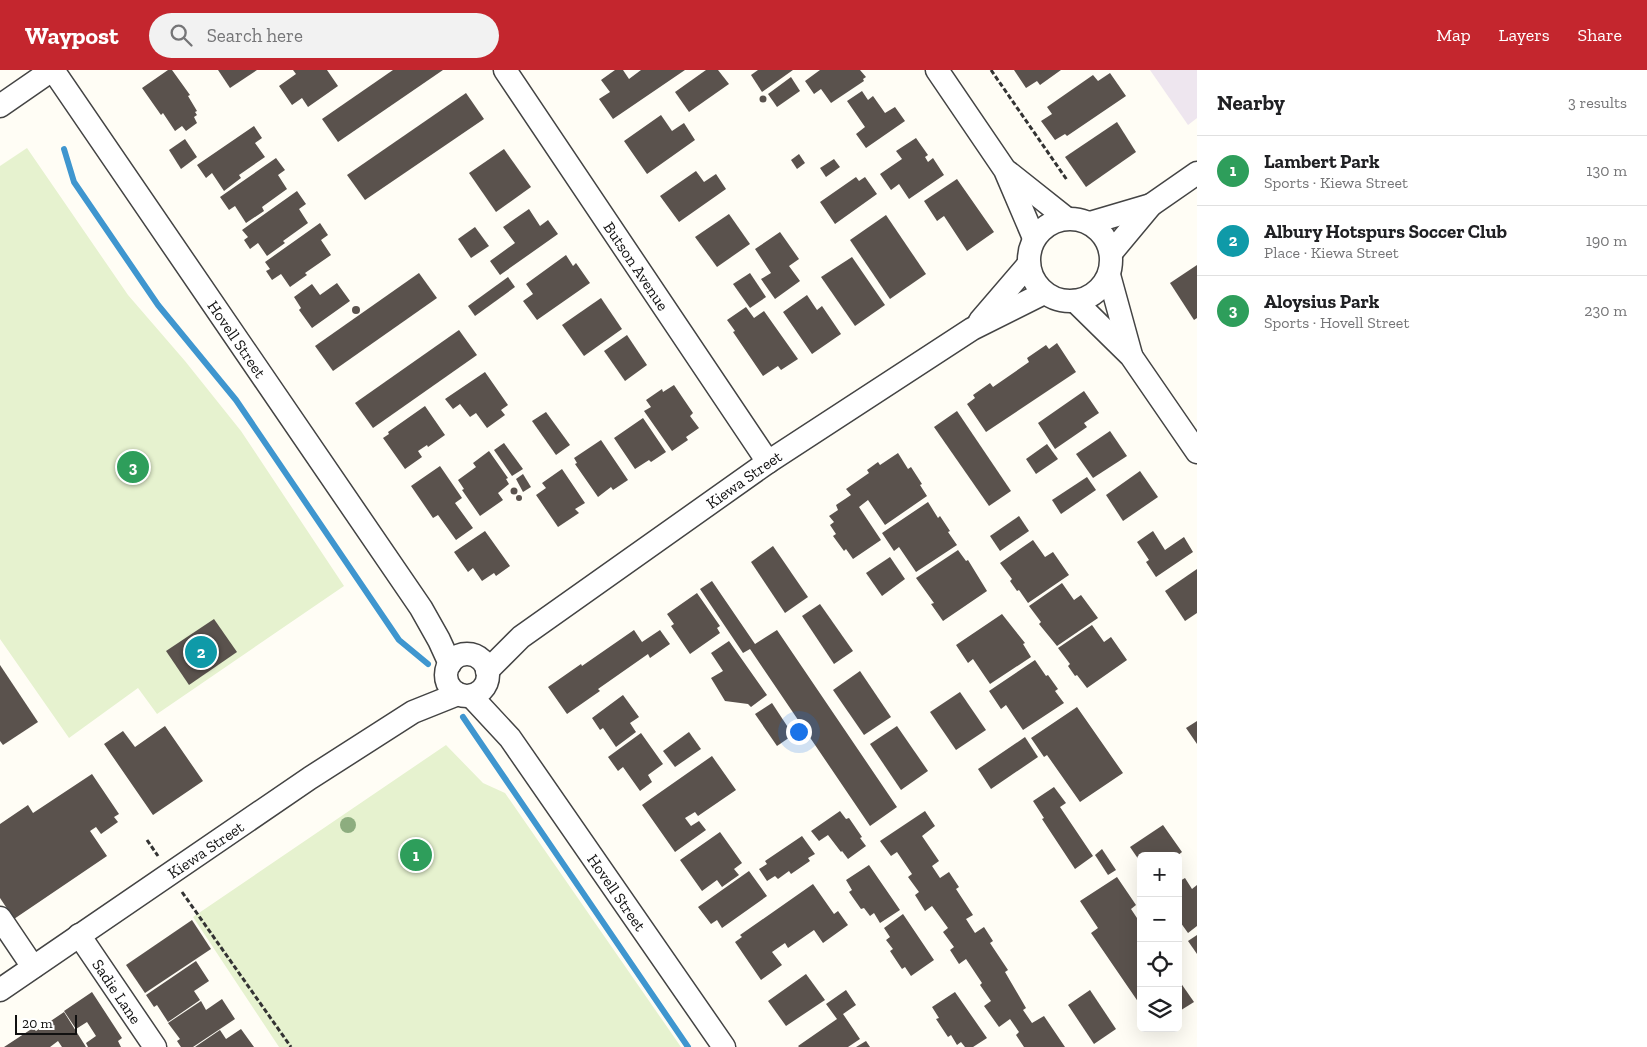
<!DOCTYPE html>
<meta charset="utf-8">
<style>
:root{--surface:#fff;--page:#f2f2f2;--text:#202124;--muted:#757577;--line:#e0e0e0;--accent:#c4262e}
body{margin:0;font-family:"Zilla Slab",serif;background:var(--page);color:var(--text)}
.controls{position:absolute;right:15px;bottom:15px;display:grid;overflow:hidden;border-radius:8px;box-shadow:0 5px 20px #0002}
.controls button{width:45px;height:45px;display:grid;place-items:center;padding:0;border:0;border-bottom:1px solid var(--line);background:var(--surface);color:var(--text);font:25px sans-serif}
.scale{position:absolute;left:15px;bottom:12px;width:62px;box-sizing:border-box;padding-left:5px;border:2px solid #111;border-top:0;font-size:14px;line-height:18px;white-space:nowrap;color:#111;-webkit-text-stroke:4px #fff;paint-order:stroke}
.you{position:absolute;left:798px;top:661px;width:18px;height:18px;margin:-12px;border:4px solid #fff;border-radius:50%;background:#1a73e8;box-shadow:0 0 0 8px #1a73e833}
.badge{display:grid;place-items:center;width:32px;height:32px;border-radius:50%;background:var(--accent);color:#fff;font-size:16px;font-weight:700}
.pin{position:absolute;translate:-50% -50%;border:2px solid #fff;box-shadow:0 1px 5px #0006}
.list{margin:0;padding:0;list-style:none}
h2{display:flex;justify-content:space-between;align-items:center;height:65px;margin:0;padding:0 20px;font-size:21px}
h2 small{font-size:16px;font-weight:400;color:var(--muted)}
.list li{display:grid;grid-template-columns:32px 1fr auto;gap:15px;align-items:center;box-sizing:border-box;height:70px;padding:0 20px;border-top:1px solid var(--line)}
.list b{display:block;font-size:19px;white-space:nowrap}
.list p{margin:0;font-size:16px;white-space:nowrap;color:var(--muted)}
.list em{font-size:16px;font-style:normal;color:var(--muted)}
.icon{flex:none;width:28px;height:28px;fill:none;stroke:currentColor;stroke-width:2;stroke-linecap:round;stroke-linejoin:round}
.map{position:relative;flex:none;width:1197px;height:977px;overflow:hidden}
header{display:flex;align-items:center;gap:30px;box-sizing:border-box;height:70px;padding:0 25px;background:var(--accent);color:#fff}
header strong{font-size:24px}
nav{display:flex;gap:28px;margin-inline-start:auto;font-size:18px}
.search{width:350px;height:45px;background:var(--page);display:flex;align-items:center;gap:12px;box-sizing:border-box;padding:0 18px;border-radius:28px;color:var(--muted);font-size:19px}
main{display:flex}
aside{flex:1;background:var(--surface)}
.map>svg:first-child{display:block}
</style>
<header>
<strong>Waypost</strong>
<div class="search"><svg class="icon" aria-label="search" viewBox="0 0 24 24"><circle cx="10" cy="10" r="6"/><path d="M15 15l6 6"/></svg>Search here</div>
<nav><a>Map</a><a>Layers</a><a>Share</a></nav>
</header>
<main>
<div class="map">
<svg width="1197" height="977" viewBox="0 0 1197 977">
<rect width="100%" height="100%" fill="#fffdf5"/>
<path fill="#eee6ef" d="M1150 0H1197V48L1188 55Z"/>
<g fill="#e6f2cf">
<path d="M27 78 128 225 185 291 241 361 344 516 157 644 138 618 69 668 0 569V96Z"/>
<path d="M446 675 483 713 505 723 681 977H279L193 847Z"/>
</g>
<g fill="none" stroke-linecap="round" stroke-linejoin="round">
<g stroke="#3f96cf" stroke-width="6">
<path d="M64 79 74 112 158 235 236 330 399 570 428 594"/>
<path d="M463 647 688 977"/>
</g>
</g>
<g fill="#5a524d">
<path d="M168 0H172L190 25 188 26 197 41 195 42 197 45 194 47 197 53 186 61 182 56 175 61 163 43 161 45 142 18Z"/>
<path d="M218 0H257L230 18Z"/>
<path d="M293 0H327L338 16 308 37 302 28 292 35 279 16 296 4Z"/>
<path d="M393 0H443L338 72 322 49Z"/>
<path d="M615 0H623L629 9 641 0H685L613 49 599 29 610 22 601 10Z"/>
<path d="M706 0H718L729 14 689 42 675 22Z"/>
<path d="M758 0H793L762 22 751 5Z"/>
<path d="M820 0H860L866 7 863 9 864 11 831 33 821 19 814 24 805 11Z"/>
<path d="M1014 0H1061L1040 15 1037 11 1026 18Z"/>
<path d="M1110 3 1126 26 1067 66 1065 64 1055 70 1041 51 1052 44 1047 37 1093 5 1098 11Z"/>
<path d="M791 7 800 21 777 37 768 24Z"/>
<path d="M862 21 868 30 873 26 885 43 895 37 905 51 866 78 856 64 865 57 847 31Z"/>
<path d="M466 23 484 49 365 130 347 105Z"/>
<circle cx="763" cy="29" r="3.5"/>
<path d="M661 45 672 61 684 53 695 70 647 104 624 71Z"/>
<path d="M1117 52 1136 82 1086 117 1065 87Z"/>
<path d="M254 56 262 68 255 73 265 87 239 105 241 108 224 121 212 103 206 108 197 95Z"/>
<path d="M916 68 928 85 925 87 928 92 933 88 944 105 909 129 899 114 891 120 880 104 902 89 896 81Z"/>
<path d="M185 69 197 87 181 99 169 80Z"/>
<path d="M504 79 531 117 496 142 469 103Z"/>
<path d="M799 84 805 93 797 99 791 90Z"/>
<path d="M276 88 285 100 278 105 287 119 262 137 264 141 246 153 235 136 229 140 220 127Z"/>
<path d="M834 89 840 97 826 107 820 98Z"/>
<path d="M696 101 704 112 716 104 726 119 679 152 660 126Z"/>
<path d="M856 107 859 111 865 107 877 124 835 154 820 132Z"/>
<path d="M957 109 994 162 967 181 944 146 937 151 924 131Z"/>
<path d="M297 121 306 134 299 139 308 153 283 171 285 173 267 186 258 173 250 179 244 170 248 167 242 160Z"/>
<path d="M529 139 540 156 548 150 558 164 500 205 490 191 515 173 503 157Z"/>
<path d="M729 144 750 174 717 197 695 167Z"/>
<path d="M886 145 926 204 890 229 850 170Z"/>
<path d="M320 153 328 165 321 170 331 185 305 203 307 205 290 217 281 204 272 210 266 201 270 199 265 192Z"/>
<path d="M475 157 489 176 471 188 458 169Z"/>
<path d="M780 162 799 189 789 196 800 211 775 229 761 209 771 203 755 179Z"/>
<path d="M566 185 573 196 576 193 590 213 537 250 523 231 533 224 526 214Z"/>
<path d="M852 187 885 235 855 256 821 207Z"/>
<path d="M1197 195V248L1194 250 1170 213Z"/>
<path d="M419 203 437 228 333 301 315 276Z"/>
<path d="M750 203 766 227 750 238 733 214Z"/>
<path d="M508 207 515 217 475 246 468 236Z"/>
<path d="M337 213 350 231 312 258 299 240 301 238 294 227 312 214 320 225Z"/>
<path d="M807 225 817 240 822 236 841 264 812 284 783 242Z"/>
<path d="M601 228 622 259 584 286 562 255Z"/>
<circle cx="356" cy="240" r="4"/>
<path d="M746 237 754 248 764 241 798 289 781 300 778 296 763 306 733 262 735 261 727 250Z"/>
<path d="M459 260 477 285 373 358 355 333Z"/>
<path d="M627 265 647 295 625 311 604 281Z"/>
<path d="M1057 273 1076 302 986 362 967 334 975 328 973 325 990 313 993 317 1029 292 1027 288 1046 275 1049 279Z"/>
<path d="M485 302 508 335 501 340 505 345 487 358 476 343 470 347 460 334 453 339 445 329Z"/>
<path d="M674 315 693 343 690 346 699 358 686 367 688 370 672 381 644 341 651 337 646 330 662 319 663 322Z"/>
<path d="M1084 321 1099 343 1084 353 1087 357 1055 379 1038 353Z"/>
<path d="M425 336 445 365 428 377 427 375 418 381 422 387 405 399 383 368 389 364 388 362Z"/>
<path d="M957 341 1011 421 989 436 934 357Z"/>
<path d="M546 342 570 375 556 385 532 351Z"/>
<path d="M643 348 666 382 651 392 649 390 635 399 614 368Z"/>
<path d="M1110 361 1127 386 1093 408 1076 384Z"/>
<path d="M601 370 628 410 613 420 611 417 598 427 575 394 577 393 574 388Z"/>
<path d="M504 373 523 399 512 406 494 380Z"/>
<path d="M1047 374 1058 389 1036 404 1026 389Z"/>
<path d="M489 381 508 408 506 409 509 414 498 423 503 430 480 446 462 420 464 419 458 410 476 397 473 393Z"/>
<path d="M898 383 908 399 911 397 922 414 920 415 927 426 885 455 868 430 859 437 881 470 853 489 846 479 844 481 833 466 836 464 830 455 834 452 829 446 838 440 836 435 851 425 846 419 869 403 867 400 878 392 880 395Z"/>
<path d="M440 396 462 428 455 433 473 458 456 470 438 445 433 448 411 416Z"/>
<path d="M562 399 585 433 575 439 579 443 558 457 536 425 546 418 542 413Z"/>
<path d="M1140 401 1158 427 1123 451 1106 425Z"/>
<path d="M523 404 531 417 523 422 516 409Z"/>
<path d="M1087 407 1096 420 1061 444 1052 430Z"/>
<circle cx="514" cy="421" r="3.5"/>
<circle cx="519" cy="428" r="3"/>
<path d="M928 432 938 448 940 446 950 461 948 462 957 475 916 502 899 477 894 481 882 463Z"/>
<path d="M1019 446 1029 461 1000 481 990 466Z"/>
<path d="M485 461 510 496 496 506 494 503 482 511 473 498 468 502 454 482Z"/>
<path d="M1153 461 1165 480 1184 467 1193 482 1156 507 1146 492 1149 490 1137 472Z"/>
<path d="M1033 470 1045 487 1053 482 1069 505 1028 533 1019 520 1017 521 1010 511 1012 509 1000 493Z"/>
<path d="M773 476 808 527 785 543 751 492Z"/>
<path d="M958 480 966 491 968 490 987 521 943 551 931 534 934 533 916 508Z"/>
<path d="M890 487 905 509 882 526 866 503Z"/>
<path d="M1197 499V543L1185 551 1165 521Z"/>
<path d="M712 511 755 574 777 560 897 737 870 756 750 579 743 583 700 519Z"/>
<path d="M1062 513 1074 530 1081 525 1098 548 1057 576 1039 554 1041 552 1029 536Z"/>
<path d="M697 523 720 556 717 558 720 563 690 584 671 556 674 554 667 544Z"/>
<path d="M820 534 853 581 834 594 802 546Z"/>
<path d="M1002 544 1025 573 1023 574 1031 587 990 614 973 589 968 593 956 575Z"/>
<path d="M214 549 237 582 189 615 166 581Z"/>
<path d="M1092 555 1104 572 1111 567 1127 590 1087 618 1077 605 1075 606 1068 596 1070 594 1058 578Z"/>
<path d="M634 560 642 572 660 560 670 574 650 588 648 584 598 619 600 621 567 644 548 617 581 594 582 596Z"/>
<path d="M729 571 767 625 751 637 748 634 725 631 711 608 723 601 711 583Z"/>
<path d="M1035 590 1046 606 1048 605 1058 619 1055 621 1064 633 1023 660 1006 635 1001 639 989 621Z"/>
<path d="M0 595 38 652 3 675 0 671Z"/>
<path d="M860 601 891 647 864 665 833 620Z"/>
<path d="M960 622 986 660 956 680 930 642Z"/>
<path d="M623 625 639 647 630 653 636 662 616 677 603 658 600 660 592 648Z"/>
<path d="M772 633 793 665 777 676 755 644Z"/>
<path d="M1077 637 1123 703 1080 732 1047 685 1044 687 1031 668Z"/>
<path d="M1197 651V674L1186 658Z"/>
<path d="M165 656 203 711 153 745 104 674 123 661 135 677Z"/>
<path d="M897 656 928 701 901 720 870 674Z"/>
<path d="M689 662 701 679 675 697 663 681Z"/>
<path d="M641 663 663 694 648 705 652 712 640 721 623 697 618 701 608 687Z"/>
<path d="M1025 667 1038 687 991 719 978 699Z"/>
<path d="M712 686 736 720 698 746 695 742 685 748 691 756 699 751 706 760 675 782 642 735Z"/>
<path d="M92 704 119 744 114 747 118 752 101 764 96 757 90 761 107 786 14 849 0 828V754L28 735 33 743Z"/>
<path d="M1054 717 1066 733 1060 737 1093 786 1075 799 1042 749 1044 748 1033 731Z"/>
<path d="M840 741 846 749 849 748 862 767 860 768 866 776 848 789 842 781 841 782 828 765 819 771 811 761Z"/>
<path d="M925 741 935 756 922 766 939 791 932 796 940 808 949 802 959 817 956 819 973 845 966 849 975 863 984 857 993 871 990 873 1008 900 1005 902 1026 938 1023 940 1032 953 1044 946 1065 977H1024L1016 965 1019 962 1010 949 999 957 984 936 991 931 980 915 982 913 966 889 959 894 950 880 954 877 943 862 948 858 932 836 925 841 915 825 919 822 908 807 912 804 897 782 891 786 880 771Z"/>
<path d="M1163 755 1182 782 1177 786H1141V793L1130 777Z"/>
<path d="M720 762 742 793 734 799 739 805 722 817 717 810 702 821 680 790Z"/>
<path d="M802 766 815 784 808 788 810 791 791 804 789 801 778 809 775 806 767 811 759 799 767 794 765 791Z"/>
<path d="M1102 779 1116 800 1108 805 1095 785Z"/>
<path d="M869 795 900 840 880 853 874 843 870 846 864 838 861 839 849 822 852 820 846 810Z"/>
<path d="M749 801 767 826 722 858 717 850 711 854 698 837Z"/>
<path d="M1117 807 1136 835 1131 839 1141 854V936L1091 863 1098 858 1080 831Z"/>
<path d="M1185 808 1192 819 1197 815V856L1188 863 1178 849V812Z"/>
<path d="M813 814 834 844 838 841 848 855 823 873 814 860 788 878 785 873 772 882 782 895 761 910 735 872 742 867 740 865Z"/>
<path d="M903 844 934 890 911 906 905 897 902 899 890 881 893 879 886 870 890 867 884 858Z"/>
<path d="M192 850 211 879 145 923 126 895Z"/>
<path d="M1197 865V884L1188 871Z"/>
<path d="M196 891 209 911 194 921 200 930 168 952 157 935 154 937 146 925Z"/>
<path d="M806 904 825 930 786 956 768 931Z"/>
<path d="M1178 909 1194 932 1178 942Z"/>
<path d="M846 920 856 935 843 944 860 969 848 977H799L798 976 837 949 826 934Z"/>
<path d="M1090 920 1116 959 1094 974 1068 935Z"/>
<path d="M92 922 122 968 118 971 121 977H88L86 973 96 966 87 952 76 959 64 941Z"/>
<path d="M955 922 987 968 973 977H965L961 972 957 975 951 965 948 967 936 949 939 948 932 937Z"/>
<path d="M222 929 235 949 193 977H181L177 971 180 969 168 953 201 931 206 940Z"/>
<path d="M64 942 86 977H62L58 971 50 977H4L33 958 36 961Z"/>
<path d="M241 959 254 977H195L220 960 226 969Z"/>
<path d="M866 971 870 977H856Z"/>
</g>
<g fill="none" stroke-linecap="round" stroke-linejoin="round">
<defs>
<g id="minor">
<path id="s1" d="M53 0 421 538 439 570 450 594"/>
<path id="s2" d="M505 0 768 392"/>
<path d="M937 0 1005 100 1034 168"/>
<path d="M0 36 52 0"/>
<path d="M1008 102 1066 148"/>
<circle cx="1070" cy="190" r="41"/>
<path d="M1090 153 1151 135"/>
<path d="M1111 183 1151 135 1197 103"/>
<path d="M1109 205 1131 285"/>
<path d="M1075 231 1131 286 1197 382"/>
<path d="M980 251 1028 195"/>
<circle cx="467" cy="605" r="21"/>
<path id="s3" d="M487 601 521 567 768 392 972 259 1044 223"/>
<path id="s4" d="M471 626 510 668 724 977"/>
<path d="M0 848 33 897"/>
<path id="s5" d="M79 865 155 977"/>
<path id="s6" d="M0 920 310 708 413 642 458 624"/>
</g>
</defs>
<use href="#minor" stroke="#444" stroke-width="25"/>
<g stroke="#333" stroke-width="3" stroke-dasharray="5 2.5" stroke-linecap="butt">
<path d="M991 0 1067 110"/>
<path d="M147 770 158 786"/>
<path d="M182 822 291 977"/>
</g>
<use href="#minor" stroke="#fff" stroke-width="22"/>
</g>
<circle fill="#8dad7f" cx="348" cy="755" r="8"/>
<g text-anchor="middle" dominant-baseline="central" stroke-width="5" stroke-linejoin="round" paint-order="stroke">
<g font-size="16" fill="#111" stroke="#fff">
<text stroke="none"><textPath href="#s2" startOffset="236">Butson Avenue</textPath></text>
<text stroke="none"><textPath href="#s1" startOffset="326">Hovell Street</textPath></text>
<text stroke="none"><textPath href="#s3" startOffset="321">Kiewa Street</textPath></text>
<text stroke="none"><textPath href="#s6" startOffset="249">Kiewa Street</textPath></text>
<text stroke="none"><textPath href="#s4" startOffset="245">Hovell Street</textPath></text>
<text stroke="none"><textPath href="#s5" startOffset="68">Sadie Lane</textPath></text>
</g>
</g>
</svg>
<div class="controls">
<button>+</button>
<button>−</button>
<button><svg class="icon" aria-label="locate" viewBox="0 0 24 24"><circle cx="12" cy="12" r="6"/><path d="M12 2v4M12 18v4M2 12h4M18 12h4"/></svg></button>
<button><svg class="icon" aria-label="layers" viewBox="0 0 24 24"><path d="M12 4l9 5-9 5-9-5zM3 14l9 5 9-5"/></svg></button>
</div>
<div class="scale">20 m</div>
<div class="you"></div>
<div class="pin badge" style="left:416px;top:785px;background:#2e9e5b">1</div>
<div class="pin badge" style="left:201px;top:582px;background:#0f9aa8">2</div>
<div class="pin badge" style="left:133px;top:397px;background:#2e9e5b">3</div>
</div>
<aside>
<h2>Nearby<small>3 results</small></h2>
<ul class="list">
<li><span class="badge" style="background:#2e9e5b">1</span><div><b>Lambert Park</b><p>Sports · Kiewa Street</p></div><em>130 m</em></li>
<li><span class="badge" style="background:#0f9aa8">2</span><div><b>Albury Hotspurs Soccer Club</b><p>Place · Kiewa Street</p></div><em>190 m</em></li>
<li><span class="badge" style="background:#2e9e5b">3</span><div><b>Aloysius Park</b><p>Sports · Hovell Street</p></div><em>230 m</em></li>
</ul>
</aside>
</main>
